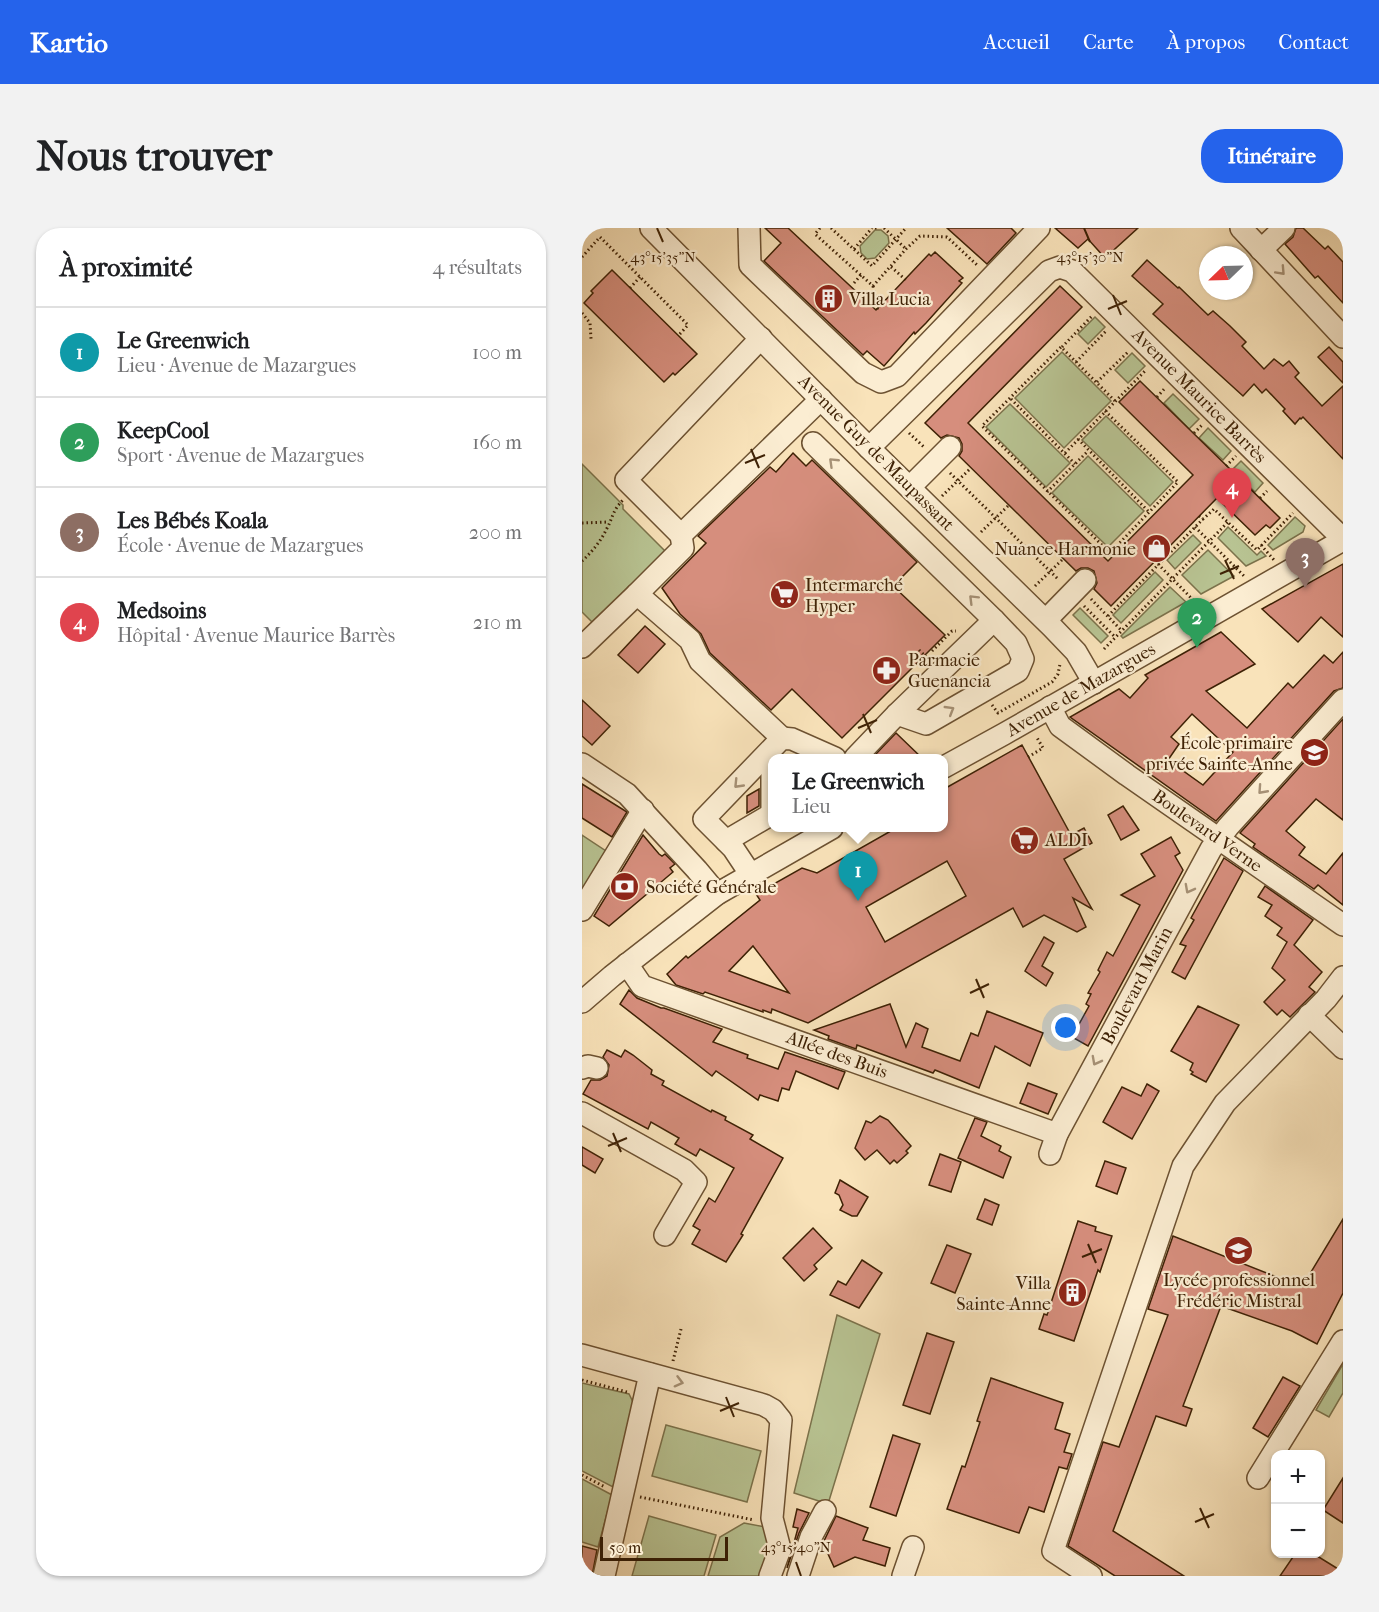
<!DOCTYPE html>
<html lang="fr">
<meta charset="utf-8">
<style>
:root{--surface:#fff;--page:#f2f2f2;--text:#202124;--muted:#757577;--line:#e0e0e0;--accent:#2563eb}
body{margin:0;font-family:"IM FELL French Canon",serif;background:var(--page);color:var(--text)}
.controls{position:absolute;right:18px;bottom:18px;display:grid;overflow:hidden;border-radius:12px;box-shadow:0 2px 4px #0004}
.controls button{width:54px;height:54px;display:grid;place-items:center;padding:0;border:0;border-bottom:2px solid var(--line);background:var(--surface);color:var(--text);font:30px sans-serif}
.compass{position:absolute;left:617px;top:18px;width:54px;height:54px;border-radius:50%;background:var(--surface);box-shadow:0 2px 4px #0004;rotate:247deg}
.scale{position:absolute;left:18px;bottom:15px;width:128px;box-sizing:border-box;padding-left:6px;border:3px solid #3e2105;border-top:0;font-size:16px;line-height:21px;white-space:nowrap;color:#3e2105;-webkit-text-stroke:4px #fbedd2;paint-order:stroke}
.you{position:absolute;left:484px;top:800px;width:21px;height:21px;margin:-15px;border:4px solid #fff;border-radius:50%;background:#1a73e8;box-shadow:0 0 0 9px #1a73e833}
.badge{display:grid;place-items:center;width:39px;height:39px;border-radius:50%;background:var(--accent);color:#fff;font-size:20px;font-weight:700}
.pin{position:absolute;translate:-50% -50px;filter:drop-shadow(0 2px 3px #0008)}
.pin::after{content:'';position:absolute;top:32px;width:21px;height:18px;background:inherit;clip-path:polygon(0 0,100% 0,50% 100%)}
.popup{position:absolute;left:186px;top:526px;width:180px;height:78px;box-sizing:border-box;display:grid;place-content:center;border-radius:12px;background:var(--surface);filter:drop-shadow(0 2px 4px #0005);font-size:20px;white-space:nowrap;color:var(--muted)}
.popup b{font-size:22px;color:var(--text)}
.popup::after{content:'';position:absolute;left:50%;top:100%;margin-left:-12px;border:12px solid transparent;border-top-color:var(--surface)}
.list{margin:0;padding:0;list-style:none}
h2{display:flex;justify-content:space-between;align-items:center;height:78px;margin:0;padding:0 24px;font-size:26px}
h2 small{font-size:20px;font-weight:400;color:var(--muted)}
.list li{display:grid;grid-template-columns:39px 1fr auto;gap:18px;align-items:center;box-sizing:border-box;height:90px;padding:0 24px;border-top:2px solid var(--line)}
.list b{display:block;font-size:22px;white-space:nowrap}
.list p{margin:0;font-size:20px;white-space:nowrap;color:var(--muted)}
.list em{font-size:20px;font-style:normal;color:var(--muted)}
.map{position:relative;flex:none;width:761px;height:1348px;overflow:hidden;border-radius:24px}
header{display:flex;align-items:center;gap:36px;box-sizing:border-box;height:84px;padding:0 30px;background:var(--accent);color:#fff}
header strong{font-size:28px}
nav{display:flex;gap:33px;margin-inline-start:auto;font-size:21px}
.intro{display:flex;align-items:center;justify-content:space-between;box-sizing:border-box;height:144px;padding:0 36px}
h1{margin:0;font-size:42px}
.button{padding:15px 27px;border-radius:24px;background:var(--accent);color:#fff;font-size:21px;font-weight:700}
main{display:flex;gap:36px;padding:0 36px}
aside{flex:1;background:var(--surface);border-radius:24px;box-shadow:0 2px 4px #0004}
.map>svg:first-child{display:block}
</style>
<header>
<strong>Kartio</strong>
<nav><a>Accueil</a><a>Carte</a><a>À propos</a><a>Contact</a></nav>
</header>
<div class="intro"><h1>Nous trouver</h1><a class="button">Itinéraire</a></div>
<main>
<aside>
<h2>À proximité<small>4 résultats</small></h2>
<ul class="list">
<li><span class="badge" style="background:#0f9aa8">1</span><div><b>Le Greenwich</b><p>Lieu · Avenue de Mazargues</p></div><em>100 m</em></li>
<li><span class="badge" style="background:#2e9e5b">2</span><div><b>KeepCool</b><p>Sport · Avenue de Mazargues</p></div><em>160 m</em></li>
<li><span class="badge" style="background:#8d6e63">3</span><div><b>Les Bébés Koala</b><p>École · Avenue de Mazargues</p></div><em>200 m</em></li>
<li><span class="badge" style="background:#e0444e">4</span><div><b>Medsoins</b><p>Hôpital · Avenue Maurice Barrès</p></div><em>210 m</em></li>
</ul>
</aside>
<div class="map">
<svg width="761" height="1348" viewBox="0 0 761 1348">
<rect width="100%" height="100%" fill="#f9e3ba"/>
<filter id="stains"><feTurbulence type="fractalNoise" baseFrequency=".00333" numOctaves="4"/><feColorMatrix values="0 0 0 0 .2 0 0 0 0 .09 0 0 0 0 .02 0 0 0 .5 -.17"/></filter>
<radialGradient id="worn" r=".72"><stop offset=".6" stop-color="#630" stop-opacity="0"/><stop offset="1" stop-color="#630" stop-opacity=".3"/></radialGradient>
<g fill="#b9c594" stroke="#7c734c" stroke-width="1.5">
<path d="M293 2H299L306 8 307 15 293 30 285 31 279 25 278 18Z"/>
<path d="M513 89 523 99 506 116 496 106Z"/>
<path d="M480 124 529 173 482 220 433 170Z"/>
<path d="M550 125 563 138 546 155 533 142Z"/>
<path d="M591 166 617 191 607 201 582 175Z"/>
<path d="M428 176 488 235 464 259 404 199Z"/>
<path d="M524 188 591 254 568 278 500 212Z"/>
<path d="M626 200 649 223 641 232 617 210Z"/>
<path d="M506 228 562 283 526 319 470 265Z"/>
<path d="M659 233 681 255 673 264 650 242Z"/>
<path d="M0 236 41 277V281L83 323 11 395 0 384Z"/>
<path d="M713 289 723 298 721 304 691 322 686 317Z"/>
<path d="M646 299 675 327 679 323 684 328 664 338 636 310Z"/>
<path d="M611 307 619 315 593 341 585 332Z"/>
<path d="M626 322 652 348 619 366 600 347Z"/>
<path d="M573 344 581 352 539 395 531 387Z"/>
<path d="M588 359 604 374 541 410 539 408Z"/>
<path d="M498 380 526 408 519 415 491 387Z"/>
<path d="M0 607 27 625 0 673Z"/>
<path d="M255 1087 298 1106 246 1276 212 1265Z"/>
<path d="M761 1136V1165L747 1189 734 1182Z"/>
<path d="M0 1155 47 1166 52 1176 31 1259 0 1243Z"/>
<path d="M84 1197 179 1223 165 1274 70 1248Z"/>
<path d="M0 1251 30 1267 16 1319 0 1314Z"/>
<path d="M67 1288 134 1307 122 1348H50Z"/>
<path d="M162 1295 188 1300 193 1318 182 1348H126L138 1309Z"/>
</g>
<g fill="#d68e7d" stroke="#3e2105" stroke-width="1.5" fill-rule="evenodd">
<path d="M183 0H206L294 82 347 26 349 28 353 24 381 50 377 53 380 55 344 95 333 106 332 104 302 138 285 123 281 127 182 33 199 15Z"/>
<path d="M365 0H429L434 5 405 36Z"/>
<path d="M473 0H556L523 30 506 11 496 20Z"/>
<path d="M714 0H721L743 21 746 18 761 34V75L736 48 733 50 703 16 711 9Z"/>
<path d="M565 32 596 60 597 59 626 87 631 83 648 98 664 114 660 118 682 141 692 131 701 138 707 133 717 145 713 149 740 178 761 158V231L721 189 719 191 718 190 713 196 701 183 703 181 684 161 680 165 672 156 661 168 571 86 581 76 550 48Z"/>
<path d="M30 42 115 126 93 147 91 145 82 154 2 75 11 65 9 63Z"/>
<path d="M478 58 500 79 386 195 526 333 611 247 537 174 558 153 698 290 688 300 684 297 673 307 635 270 529 378 512 361 515 355 512 343 506 340H499L494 343 377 228 380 223V216L377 210 365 207 359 210 343 195Z"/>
<path d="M747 119 761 134V155L736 129Z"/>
<path d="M211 225 224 238 230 232 335 334 311 358 363 407 260 510 210 461 189 482 128 425 119 406 98 386 80 360 124 315 116 308 188 239 194 244Z"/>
<path d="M761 336V409L739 389 716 414 680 381Z"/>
<path d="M63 398 83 416 56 445 36 427Z"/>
<path d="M639 404 673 436 624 463 665 500 706 455 711 460 742 427 751 435 761 424V460L752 463 634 593 488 489 537 461 548 470 566 450 563 447ZM610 486 651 524 621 557 586 532 597 516 589 509Z"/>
<path d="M0 472 28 498 10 517 0 508Z"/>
<path d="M761 491V592L734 571 704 603 723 619 717 627 744 646 761 625V677L736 657 732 661 671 619 673 616 658 605Z"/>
<path d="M314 505 341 531H297L293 527Z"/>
<path d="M440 517 489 607 502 600 510 615 482 631 510 681 491 670 504 699 495 704 462 687 441 699 431 680 226 795 190 781 189 785 181 782V784L123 764 121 766 94 757 85 746 104 728 106 730 178 672 174 666 220 640 235 645 314 600H362V561ZM365 633 384 668 303 714 284 679ZM171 718 207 765 147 743Z"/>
<path d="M0 556 45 584 30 609 0 590Z"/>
<path d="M177 561V578L165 585V568Z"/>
<path d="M541 578 557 602 539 612 526 587Z"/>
<path d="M61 607 77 626 80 628 83 626 93 636 88 640 91 644 27 698 12 688Z"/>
<path d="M589 609 598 625 593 628 601 642 506 818 490 809 507 778 504 776 509 766 506 765 518 744 516 742 525 724 531 728 558 677 539 667 573 648 559 626Z"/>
<path d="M642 630 661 643 603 751 590 744 604 718 598 716 612 692 609 690Z"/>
<path d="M683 658 731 692 712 717 740 744 727 759 733 764 708 789 700 782 695 787 682 774 703 752 690 740 705 714 695 707 700 700 683 688 690 677 676 669Z"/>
<path d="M462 709 472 715 460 738 471 745 464 758 443 743Z"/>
<path d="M47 762 55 770 79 780H82L140 801 131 814 166 827 165 830 196 841 203 824 263 844 256 861 214 843 207 862 200 860 196 873 178 867 176 872 134 843 130 848 38 776Z"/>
<path d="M308 776 324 819 334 795 346 801 340 819 378 833 389 805 396 808 405 783 461 805 448 838 413 818 397 860 353 842 351 845 275 817 274 821 246 811 247 808 232 802Z"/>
<path d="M616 778 657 797 624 854 609 846 611 844 608 842 611 835 589 823Z"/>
<path d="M25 822 39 829 43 822 51 827 70 842 69 846 82 853 80 857 129 884 130 882 144 889 143 892 171 907 168 911 201 930 159 1006 161 1007 144 1034 110 1016 118 1002 111 998 127 970 133 974 152 940 118 921 114 928 93 916 97 910 69 894 66 901 1 866 9 852H18L25 848 27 837 21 829Z"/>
<path d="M446 855 475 866 466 886 438 875Z"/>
<path d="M565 856 577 863 550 911 521 894 540 859 559 868Z"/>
<path d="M298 888 306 892 329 918 324 923 326 925 315 935 312 932 308 936 295 922 283 932 273 920 284 893 289 895Z"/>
<path d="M393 890 405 894 399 908 419 918 417 923 429 929 421 950 376 930Z"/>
<path d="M0 919 21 931 13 945 0 937Z"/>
<path d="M358 926 379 934 369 964 347 957Z"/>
<path d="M523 933 544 940 535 966 514 958Z"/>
<path d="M258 952 286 969 275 988H270L258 982 261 977 257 967 253 965Z"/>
<path d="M403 971 417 977 410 997 395 991Z"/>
<path d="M761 991V1065L735 1116 710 1103 639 1078 601 1178 610 1181 604 1198 574 1188 531 1303 602 1348H533L486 1318 521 1214 537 1219 586 1087 566 1081 591 1008 720 1059Z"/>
<path d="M496 993 514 999 513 1003 530 1008 518 1044 516 1042 492 1113 457 1101 462 1086 465 1087Z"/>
<path d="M231 1000 250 1020 232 1037 235 1041 222 1053 201 1030Z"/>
<path d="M365 1017 389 1026 373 1065 349 1055Z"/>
<path d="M280 1032 300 1045 277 1080 248 1067 256 1053 264 1057Z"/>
<path d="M345 1105 372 1114 348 1186 321 1177Z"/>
<path d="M701 1149 718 1158 686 1209 671 1200Z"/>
<path d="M409 1150 481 1175 473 1201 488 1206 482 1224 490 1226 485 1241 477 1239 462 1284 447 1279 437 1305 365 1281 380 1238 383 1239 398 1194 395 1193Z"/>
<path d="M311 1207 338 1216 314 1288 288 1279Z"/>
<path d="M761 1250V1295L741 1282Z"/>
<path d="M215 1281 227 1285 217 1305 205 1340 216 1300 211 1299Z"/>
<path d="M254 1288 286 1300 281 1312 308 1320 303 1338 273 1329 252 1339 241 1315Z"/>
<path d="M0 1318 15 1322 10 1348H0Z"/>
<path d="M713 1326H732L761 1344V1348H698Z"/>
</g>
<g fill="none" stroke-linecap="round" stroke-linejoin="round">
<defs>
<g id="minor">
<path d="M69 0 287 220 470 399 494 424 512 455"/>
<path d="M167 0 168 37 281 145 299 154 315 148 457 0"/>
<path d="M659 0 761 109"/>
<path d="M679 22 702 0"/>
<path d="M179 110 44 252 99 307 239 171"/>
<path d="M231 215 412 392 315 486 273 530"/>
<path d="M287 220 467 43 478 39 490 43 761 311"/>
<path d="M328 259 368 219"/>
<path d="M99 307 101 320 55 366 108 412 118 433 200 510"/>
<path d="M464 392 503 352"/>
<path d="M0 419 55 366"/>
<path d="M468 479 478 498 545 547 761 697"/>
<path d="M315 486 344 496 436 443 441 431 434 415 412 392"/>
<path d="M0 536 45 566 115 642 135 666"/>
<path d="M362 539 422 506 761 312"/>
<path d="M190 586V544"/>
<path d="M144 613 190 586"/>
<path d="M169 647 151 620 122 591 200 510 210 511 253 530"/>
<path d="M0 682 61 582"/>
<path d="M45 736 60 758 475 906"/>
<path d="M0 774 30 748 135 666 250 600"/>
<path d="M727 787 761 820"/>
<path d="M0 840 6 838 15 840"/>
<path d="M0 885 102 942 114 954 83 1007"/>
<path d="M468 926 475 906 629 621 646 599 761 472"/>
<path d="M0 1127 182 1177 191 1182 199 1192 190 1290 198 1321 188 1348"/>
<path d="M676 1250 761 1113"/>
<path d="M22 1348 68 1146"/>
<path d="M216 1348 229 1309 243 1283"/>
<path d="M321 1348 331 1319"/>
<path d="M509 1348 471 1323 601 938 643 875 744 771 761 749"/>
</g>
</defs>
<use href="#minor" stroke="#6d5232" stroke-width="24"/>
<g stroke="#3e2105" stroke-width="3" stroke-dasharray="1.5 3" stroke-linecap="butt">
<path d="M238 0 233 6 291 58 324 21 338 8 365 9 395 37"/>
<path d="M249 0 290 38 324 0"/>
<path d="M293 0H297"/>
<path d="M302 0 324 21"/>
<path d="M272 21 290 0"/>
<path d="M0 29 18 9 106 97 96 108"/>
<path d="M309 39 324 52"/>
<path d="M272 55 279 47"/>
<path d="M291 58 296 84"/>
<path d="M48 60 58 49"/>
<path d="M0 85 8 95 9 111"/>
<path d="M480 119 511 87"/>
<path d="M494 134 524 103"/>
<path d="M515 154 547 123"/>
<path d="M575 169 584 159"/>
<path d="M429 171 493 236"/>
<path d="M523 183 596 254 528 325 400 198 479 119 533 173"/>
<path d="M327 205 342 219"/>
<path d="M612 205 621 196"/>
<path d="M496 211 567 284"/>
<path d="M483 225 563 143"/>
<path d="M644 238 654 228"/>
<path d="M368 245 477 352"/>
<path d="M465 264 506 223"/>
<path d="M360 268 389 240"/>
<path d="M678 270 685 263"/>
<path d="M617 288 621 291 632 281 675 322 711 285"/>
<path d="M0 295 27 294"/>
<path d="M613 299 663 349"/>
<path d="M399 304 427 277"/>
<path d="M679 317 692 332"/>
<path d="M0 333C9 325 19 313 24 302 31 290 30 283 41 272"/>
<path d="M576 336 615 376"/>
<path d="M453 358 481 331"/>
<path d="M509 371 539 402"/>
<path d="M502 378 533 409"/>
<path d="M526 388 621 291"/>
<path d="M522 421 646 294"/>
<path d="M337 422 346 431"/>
<path d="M350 423 370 403H374"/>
<path d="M410 477 416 485 470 454 476 446 478 436"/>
<path d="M446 529 461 520 454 508"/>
<path d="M91 1133 99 1101"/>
<path d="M0 1152 45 1164"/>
<path d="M0 1247 23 1259"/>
<path d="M58 1269 172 1292"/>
</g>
<use href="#minor" stroke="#fbedd2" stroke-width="21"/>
</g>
<defs><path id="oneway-chevron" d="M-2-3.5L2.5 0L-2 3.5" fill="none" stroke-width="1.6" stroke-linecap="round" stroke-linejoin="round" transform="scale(1.5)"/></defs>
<g stroke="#a69176">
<use href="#oneway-chevron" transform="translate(699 43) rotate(47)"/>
<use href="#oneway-chevron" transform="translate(251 234) rotate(-136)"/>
<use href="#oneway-chevron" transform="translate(391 371) rotate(-135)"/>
<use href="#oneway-chevron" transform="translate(368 482) rotate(-31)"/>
<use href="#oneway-chevron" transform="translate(156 556) rotate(134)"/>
<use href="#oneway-chevron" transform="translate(680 562) rotate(132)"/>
<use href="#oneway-chevron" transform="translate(607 661) rotate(118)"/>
<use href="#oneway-chevron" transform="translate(514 833) rotate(118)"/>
<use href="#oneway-chevron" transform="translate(97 1154) rotate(15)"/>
</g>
<path fill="none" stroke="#3e2105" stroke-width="2" d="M75 0 81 14M502 0 508 14M531 67 539 87M526 81 545 73M169 221 177 240M163 235 183 227M643 332 652 351M638 346 657 338M281 486 289 505M276 500 295 492M394 751 402 770M388 765 407 756M31 905 39 924M26 918 45 910M506 1016 514 1035M500 1029 520 1021M144 1169 152 1189M138 1183 157 1175M618 1280 627 1300M613 1294 632 1286M214 1334 219 1348"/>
<defs>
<symbol id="building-disc" viewBox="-11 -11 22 22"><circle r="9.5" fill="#8f2418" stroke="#fbedd2"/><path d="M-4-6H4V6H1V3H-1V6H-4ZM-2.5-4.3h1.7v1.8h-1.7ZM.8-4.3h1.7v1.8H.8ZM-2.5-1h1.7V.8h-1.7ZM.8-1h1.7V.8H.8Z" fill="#fff"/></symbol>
<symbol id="shop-disc" viewBox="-11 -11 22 22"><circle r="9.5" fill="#8f2418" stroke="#fbedd2"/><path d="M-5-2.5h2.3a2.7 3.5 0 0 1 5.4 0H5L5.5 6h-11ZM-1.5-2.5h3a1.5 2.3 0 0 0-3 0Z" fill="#fff"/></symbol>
<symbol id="supermarket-disc" viewBox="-11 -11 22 22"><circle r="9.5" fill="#8f2418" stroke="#fbedd2"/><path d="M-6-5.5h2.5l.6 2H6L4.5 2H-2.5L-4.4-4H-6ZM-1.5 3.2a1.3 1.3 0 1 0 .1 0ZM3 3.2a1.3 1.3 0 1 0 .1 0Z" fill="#fff"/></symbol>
<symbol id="pharmacy-disc" viewBox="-11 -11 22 22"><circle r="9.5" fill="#8f2418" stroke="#fbedd2"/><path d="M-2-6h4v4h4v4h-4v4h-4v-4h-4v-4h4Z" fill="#fff"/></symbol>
<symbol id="school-disc" viewBox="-11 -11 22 22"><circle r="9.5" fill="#8f2418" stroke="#fbedd2"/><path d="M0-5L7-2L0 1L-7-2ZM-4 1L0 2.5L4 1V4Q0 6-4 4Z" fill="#fff"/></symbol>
<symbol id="bank-disc" viewBox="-11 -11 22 22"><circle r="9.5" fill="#8f2418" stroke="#fbedd2"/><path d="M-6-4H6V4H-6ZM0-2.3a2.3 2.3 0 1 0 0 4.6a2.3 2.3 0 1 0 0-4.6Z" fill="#fff"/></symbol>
</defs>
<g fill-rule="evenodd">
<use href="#building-disc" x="230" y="54" width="33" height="33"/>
<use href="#shop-disc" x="558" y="304" width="33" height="33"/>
<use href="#supermarket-disc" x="186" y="350" width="33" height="33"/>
<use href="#pharmacy-disc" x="288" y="426" width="33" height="33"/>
<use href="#school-disc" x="716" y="508" width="33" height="33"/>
<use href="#supermarket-disc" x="426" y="596" width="33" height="33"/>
<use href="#bank-disc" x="26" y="642" width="33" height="33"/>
<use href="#school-disc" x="640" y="1006" width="33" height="33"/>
<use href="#building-disc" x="474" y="1048" width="33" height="33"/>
</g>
<g text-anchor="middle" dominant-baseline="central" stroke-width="4.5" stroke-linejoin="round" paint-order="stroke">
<g font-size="18" fill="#3e2105" stroke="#fbedd2" text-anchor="start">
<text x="267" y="71">Villa Lucia</text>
<text x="554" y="321" text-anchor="end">Nuance Harmonie</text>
<text x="223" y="357">Intermarché<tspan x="223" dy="21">Hyper</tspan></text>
<text x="326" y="432">Parmacie<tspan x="326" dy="21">Guenancia</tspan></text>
<text x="711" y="515" text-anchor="end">École primaire<tspan x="711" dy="21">privée Sainte-Anne</tspan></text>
<text x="463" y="612">ALDI</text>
<text x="64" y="659">Société Générale</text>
<text x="657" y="1052" text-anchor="middle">Lycée professionnel<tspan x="657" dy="21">Frédéric Mistral</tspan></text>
<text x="469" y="1055" text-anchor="end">Villa<tspan x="469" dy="21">Sainte-Anne</tspan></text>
</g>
<g font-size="18" fill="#3e2105" stroke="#fbedd2">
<text transform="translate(617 168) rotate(45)">Avenue Maurice Barrès</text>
<text transform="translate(294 225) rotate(45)">Avenue Guy de Maupassant</text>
<text transform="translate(499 462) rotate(-30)">Avenue de Mazargues</text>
<text transform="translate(625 603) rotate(35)">Boulevard Verne</text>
<text transform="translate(555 758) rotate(-62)">Boulevard Marin</text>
<text transform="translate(255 827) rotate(20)">Allée des Buis</text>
</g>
</g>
<g font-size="15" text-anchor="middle" fill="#3e2105" stroke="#fbedd2" stroke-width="4.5" stroke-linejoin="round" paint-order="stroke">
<text x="81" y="34">43°15'35"N</text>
<text x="508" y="34">43°15'30"N</text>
<text x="214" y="1324">43°15'40"N</text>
</g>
<rect width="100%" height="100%" filter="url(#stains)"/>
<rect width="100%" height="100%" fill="url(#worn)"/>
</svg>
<div class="controls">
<button>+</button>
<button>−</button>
</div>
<svg class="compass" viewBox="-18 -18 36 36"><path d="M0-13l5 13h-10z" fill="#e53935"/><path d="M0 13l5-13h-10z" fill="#757577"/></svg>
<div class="scale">50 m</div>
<div class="you"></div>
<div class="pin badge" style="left:276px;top:673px;background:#0f9aa8">1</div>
<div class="popup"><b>Le Greenwich</b>Lieu</div>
<div class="pin badge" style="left:615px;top:420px;background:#2e9e5b">2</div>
<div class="pin badge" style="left:723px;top:360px;background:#8d6e63">3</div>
<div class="pin badge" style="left:650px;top:290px;background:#e0444e">4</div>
</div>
</main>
